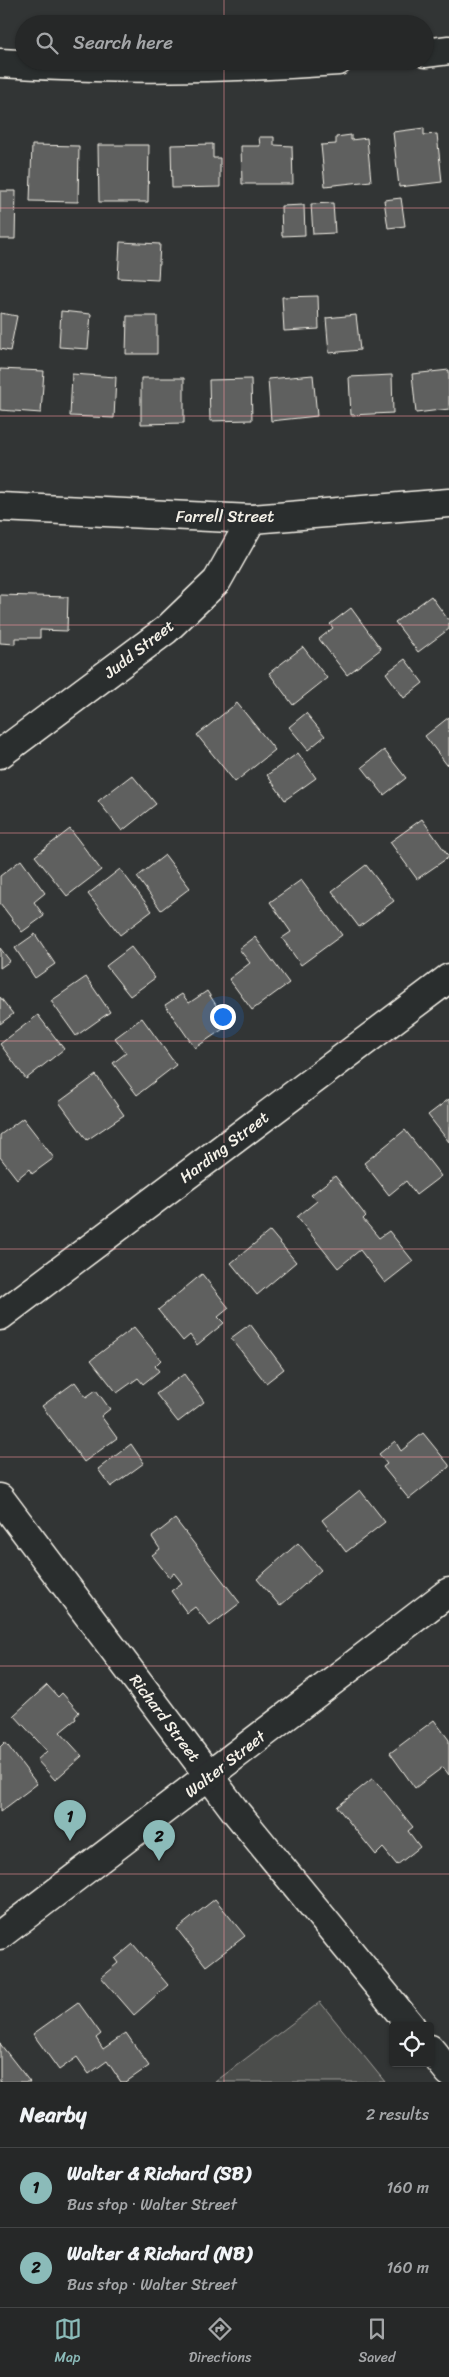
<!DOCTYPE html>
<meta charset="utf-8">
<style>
:root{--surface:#262828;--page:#323434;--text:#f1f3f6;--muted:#a4a6a8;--line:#424445;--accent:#8bbbb9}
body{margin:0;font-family:Sriracha,sans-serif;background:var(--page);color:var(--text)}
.controls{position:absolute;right:15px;bottom:15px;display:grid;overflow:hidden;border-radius:5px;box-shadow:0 1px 4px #0004}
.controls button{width:45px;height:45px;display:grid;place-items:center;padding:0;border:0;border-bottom:1px solid var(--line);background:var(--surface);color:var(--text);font:25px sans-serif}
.you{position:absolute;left:222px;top:1016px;width:18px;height:18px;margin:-12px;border:4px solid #fff;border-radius:50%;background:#1a73e8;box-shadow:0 0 0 8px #1a73e833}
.badge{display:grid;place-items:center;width:32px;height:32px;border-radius:50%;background:var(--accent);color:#111;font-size:16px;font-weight:700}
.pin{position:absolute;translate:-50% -41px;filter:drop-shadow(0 1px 2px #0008)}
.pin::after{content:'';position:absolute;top:26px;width:18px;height:15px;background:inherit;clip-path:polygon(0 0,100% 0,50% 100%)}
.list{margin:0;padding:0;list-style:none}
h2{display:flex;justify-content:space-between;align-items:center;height:65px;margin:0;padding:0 20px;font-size:21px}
h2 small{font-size:16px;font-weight:400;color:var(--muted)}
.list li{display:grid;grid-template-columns:32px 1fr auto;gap:15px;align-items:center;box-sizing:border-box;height:80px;padding:0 20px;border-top:1px solid var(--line)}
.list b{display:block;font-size:19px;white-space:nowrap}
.list p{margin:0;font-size:16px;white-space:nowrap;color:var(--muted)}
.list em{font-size:16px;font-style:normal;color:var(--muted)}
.icon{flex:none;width:28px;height:28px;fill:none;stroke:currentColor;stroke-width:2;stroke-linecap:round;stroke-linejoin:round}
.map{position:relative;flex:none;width:449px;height:2082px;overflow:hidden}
.search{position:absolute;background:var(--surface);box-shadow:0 1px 4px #0004;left:15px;right:15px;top:15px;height:55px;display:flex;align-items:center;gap:12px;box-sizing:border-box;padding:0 18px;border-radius:28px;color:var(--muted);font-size:19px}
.sheet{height:225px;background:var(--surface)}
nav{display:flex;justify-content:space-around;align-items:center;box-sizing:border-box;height:70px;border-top:1px solid var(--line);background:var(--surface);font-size:14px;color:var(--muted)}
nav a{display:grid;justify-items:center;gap:2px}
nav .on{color:var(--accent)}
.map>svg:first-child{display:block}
</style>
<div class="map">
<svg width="449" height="2082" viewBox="0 0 449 2082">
<rect width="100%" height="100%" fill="#323535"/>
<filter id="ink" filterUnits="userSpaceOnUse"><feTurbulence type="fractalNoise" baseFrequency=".02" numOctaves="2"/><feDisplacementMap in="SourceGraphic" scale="10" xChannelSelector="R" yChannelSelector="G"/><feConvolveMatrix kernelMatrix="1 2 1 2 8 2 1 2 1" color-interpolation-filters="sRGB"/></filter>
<g filter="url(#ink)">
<path fill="#4b4d4c" stroke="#a09f9a" d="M320 2002 385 2082H215Z"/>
<g fill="#5f605f" stroke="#f4f1e8">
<path d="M424 128V135L437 134 442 182 399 187 393 132Z"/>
<path d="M351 135V140L367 138 371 181 325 186 321 145 336 144V137Z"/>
<path d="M259 137H274V145L292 146 293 184H242L241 146H260Z"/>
<path d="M213 144V158H220V187L172 188 171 145Z"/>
<path d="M32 145 79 146 78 202 30 201Z"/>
<path d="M98 145H149L148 202H99Z"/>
<path d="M0 191H16L15 239H0Z"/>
<path d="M401 198 405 226 388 228 384 200Z"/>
<path d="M333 203 335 233 313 234 311 204Z"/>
<path d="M304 205 305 235 282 236 281 206Z"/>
<path d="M120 242 160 244 158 280 118 278Z"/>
<path d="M318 296 319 329 284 331 282 297Z"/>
<path d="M61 311 91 314 88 349 59 347Z"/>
<path d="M0 313 17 316 10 351 0 349Z"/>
<path d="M356 315 360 350 329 353 326 318Z"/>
<path d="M127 316H157V354H126Z"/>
<path d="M0 369 44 371 41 413 0 410Z"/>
<path d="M449 370V409L416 413 412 374Z"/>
<path d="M72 374 116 377 114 418 70 416Z"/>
<path d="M313 375 317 416 271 421 268 379Z"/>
<path d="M392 375 393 413 351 415 349 377Z"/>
<path d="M141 378H184V423L141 424Z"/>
<path d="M251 379 252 420 210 421 209 380Z"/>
<path d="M0 595 68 597 67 631 40 630V638H15V644L0 643Z"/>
<path d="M431 596 449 621V629L418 652 395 622Z"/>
<path d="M351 608 381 649 347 675 319 639 333 628 330 624Z"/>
<path d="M303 647 327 678 293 705 269 673Z"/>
<path d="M405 659 423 683 404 698 386 673Z"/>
<path d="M237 703 275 750 235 782 197 735Z"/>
<path d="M306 713 325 736 308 750 289 727Z"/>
<path d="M449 717V763L447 765 425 736Z"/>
<path d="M384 750 406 778 384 795 362 767Z"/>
<path d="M298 753 316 778 285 800 267 775Z"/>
<path d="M132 775 156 804 122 831 98 801Z"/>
<path d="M422 819 449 857 417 879 390 842Z"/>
<path d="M70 829 101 870 67 896 35 856Z"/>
<path d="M165 855 190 888 161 910 137 877Z"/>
<path d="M21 860 45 893 34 902 44 916 22 932 0 903V876Z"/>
<path d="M366 865 394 901 359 927 332 891Z"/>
<path d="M120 869 152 911 120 935 88 894Z"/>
<path d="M301 880 342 935 301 965 282 938 291 932 270 902Z"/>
<path d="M35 934 55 964 35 978 15 948Z"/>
<path d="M255 937 289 983 252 1010 229 979 250 963 239 949Z"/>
<path d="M131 947 155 978 130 996 106 966Z"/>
<path d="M0 948 10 961 0 968Z"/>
<path d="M86 977 110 1012 76 1036 51 1001Z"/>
<path d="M207 991 229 1025 195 1048 165 1005 182 994 189 1003Z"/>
<path d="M0 997 13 1014 0 1024Z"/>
<path d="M38 1015 64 1049 26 1079 0 1044Z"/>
<path d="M142 1018 176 1065 137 1095 113 1063 126 1053 115 1038Z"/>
<path d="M96 1075 124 1115 87 1140 59 1102Z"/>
<path d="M449 1099V1142L428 1115Z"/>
<path d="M23 1118 54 1158 32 1174 29 1169 17 1179 0 1157V1135Z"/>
<path d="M405 1130 441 1176 416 1195 406 1181 389 1195 364 1163Z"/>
<path d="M335 1176 366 1216 363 1219 379 1238 389 1231 413 1261 385 1283 360 1250 338 1268 297 1217 317 1201 311 1195Z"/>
<path d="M270 1231 296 1262 257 1295 231 1263Z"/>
<path d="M202 1274 229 1308 218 1317 224 1323 197 1345 190 1335 183 1341 158 1310Z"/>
<path d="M250 1324 284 1369 266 1383 231 1338Z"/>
<path d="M134 1327 161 1360 155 1366 159 1371 143 1384 138 1378 117 1393 91 1360Z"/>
<path d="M184 1374 204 1402 178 1422 156 1394Z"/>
<path d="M75 1382 86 1397 96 1390 110 1409 101 1416 117 1438 84 1462 42 1406Z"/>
<path d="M423 1433 449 1465V1467L409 1499 383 1467 387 1464 379 1454 395 1441 401 1451Z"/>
<path d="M131 1444 144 1463 111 1487 98 1469Z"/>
<path d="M360 1490 385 1522 346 1552 322 1520Z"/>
<path d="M175 1519 240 1603 210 1626 195 1607 187 1613 171 1591 182 1583 174 1573 169 1577 152 1555 160 1549 152 1537Z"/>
<path d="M298 1543 321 1570 280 1606 257 1579Z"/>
<path d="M47 1685 58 1697 62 1693 79 1712 75 1717 76 1719 60 1732 82 1756 55 1780 37 1760 47 1751 14 1715Z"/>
<path d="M434 1720 449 1740V1775L443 1767 415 1788 390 1753Z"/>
<path d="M5 1742 37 1784 0 1812V1747Z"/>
<path d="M373 1778 413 1827 408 1831 420 1847 397 1865 383 1848 376 1855 337 1807Z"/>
<path d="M215 1899 245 1936 206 1966 177 1929Z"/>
<path d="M133 1944 168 1985 134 2015 101 1977 118 1963 115 1959Z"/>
<path d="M78 2002 101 2034 96 2038 103 2049 126 2033 149 2066 126 2082H121L107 2061 89 2074 77 2057 59 2070 33 2034Z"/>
<path d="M0 2043 1 2045 30 2082H0Z"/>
</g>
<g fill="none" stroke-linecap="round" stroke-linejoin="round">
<defs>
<g id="street">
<path d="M425 53 449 50"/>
<path d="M0 63C112 70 226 69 338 61"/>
<path d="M0 507 252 519 449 503"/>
<path d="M0 754 166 630 217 581 252 519"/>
<path d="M0 1316 449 978"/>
<path d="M0 1498 236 1812 411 2026"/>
<path d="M430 2049 449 2072"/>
</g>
<path id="secondary" d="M0 1935 449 1592"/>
</defs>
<use href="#street" stroke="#f4f1e8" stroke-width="31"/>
<use href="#secondary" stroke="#f4f1e8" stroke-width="31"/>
<use href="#street" stroke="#2a2d2e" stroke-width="28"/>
<use href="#secondary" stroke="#2a2d2e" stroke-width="28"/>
</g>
</g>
<path fill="none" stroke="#ff9aa2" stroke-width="1" stroke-opacity="0.55" d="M224 0V24M224 61V2082M0 208H449M0 416H449M0 625H449M0 833H449M0 1041H449M0 1249H449M0 1457H449M0 1666H449M0 1874H449"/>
<g text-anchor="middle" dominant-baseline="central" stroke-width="4.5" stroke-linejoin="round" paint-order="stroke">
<g font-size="16" fill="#f4f1e8" stroke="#2a2d2e">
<text x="225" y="516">Farrell Street</text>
<text transform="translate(139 649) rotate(-38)">Judd Street</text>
<text transform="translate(224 1147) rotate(-37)">Harding Street</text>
<text transform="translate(165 1718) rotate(53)">Richard Street</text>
<text transform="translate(225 1764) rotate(-38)">Walter Street</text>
</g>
</g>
</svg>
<div class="controls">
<button><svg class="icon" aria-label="locate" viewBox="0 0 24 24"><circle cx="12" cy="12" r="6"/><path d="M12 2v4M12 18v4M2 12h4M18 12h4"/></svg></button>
</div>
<div class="you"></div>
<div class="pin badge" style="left:70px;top:1841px">1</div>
<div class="pin badge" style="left:159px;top:1861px">2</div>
<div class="search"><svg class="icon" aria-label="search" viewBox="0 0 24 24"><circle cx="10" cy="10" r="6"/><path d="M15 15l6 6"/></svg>Search here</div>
</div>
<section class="sheet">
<h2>Nearby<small>2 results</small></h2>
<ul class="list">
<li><span class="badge">1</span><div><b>Walter &amp; Richard (SB)</b><p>Bus stop · Walter Street</p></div><em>160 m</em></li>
<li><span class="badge">2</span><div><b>Walter &amp; Richard (NB)</b><p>Bus stop · Walter Street</p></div><em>160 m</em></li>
</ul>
</section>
<nav>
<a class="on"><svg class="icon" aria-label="map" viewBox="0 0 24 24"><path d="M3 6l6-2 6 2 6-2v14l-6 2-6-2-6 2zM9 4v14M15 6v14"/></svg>Map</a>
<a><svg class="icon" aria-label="directions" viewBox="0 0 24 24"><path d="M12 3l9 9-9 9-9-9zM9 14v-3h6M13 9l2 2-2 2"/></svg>Directions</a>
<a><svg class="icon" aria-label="saved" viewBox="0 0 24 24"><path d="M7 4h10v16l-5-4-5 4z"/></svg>Saved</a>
</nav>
